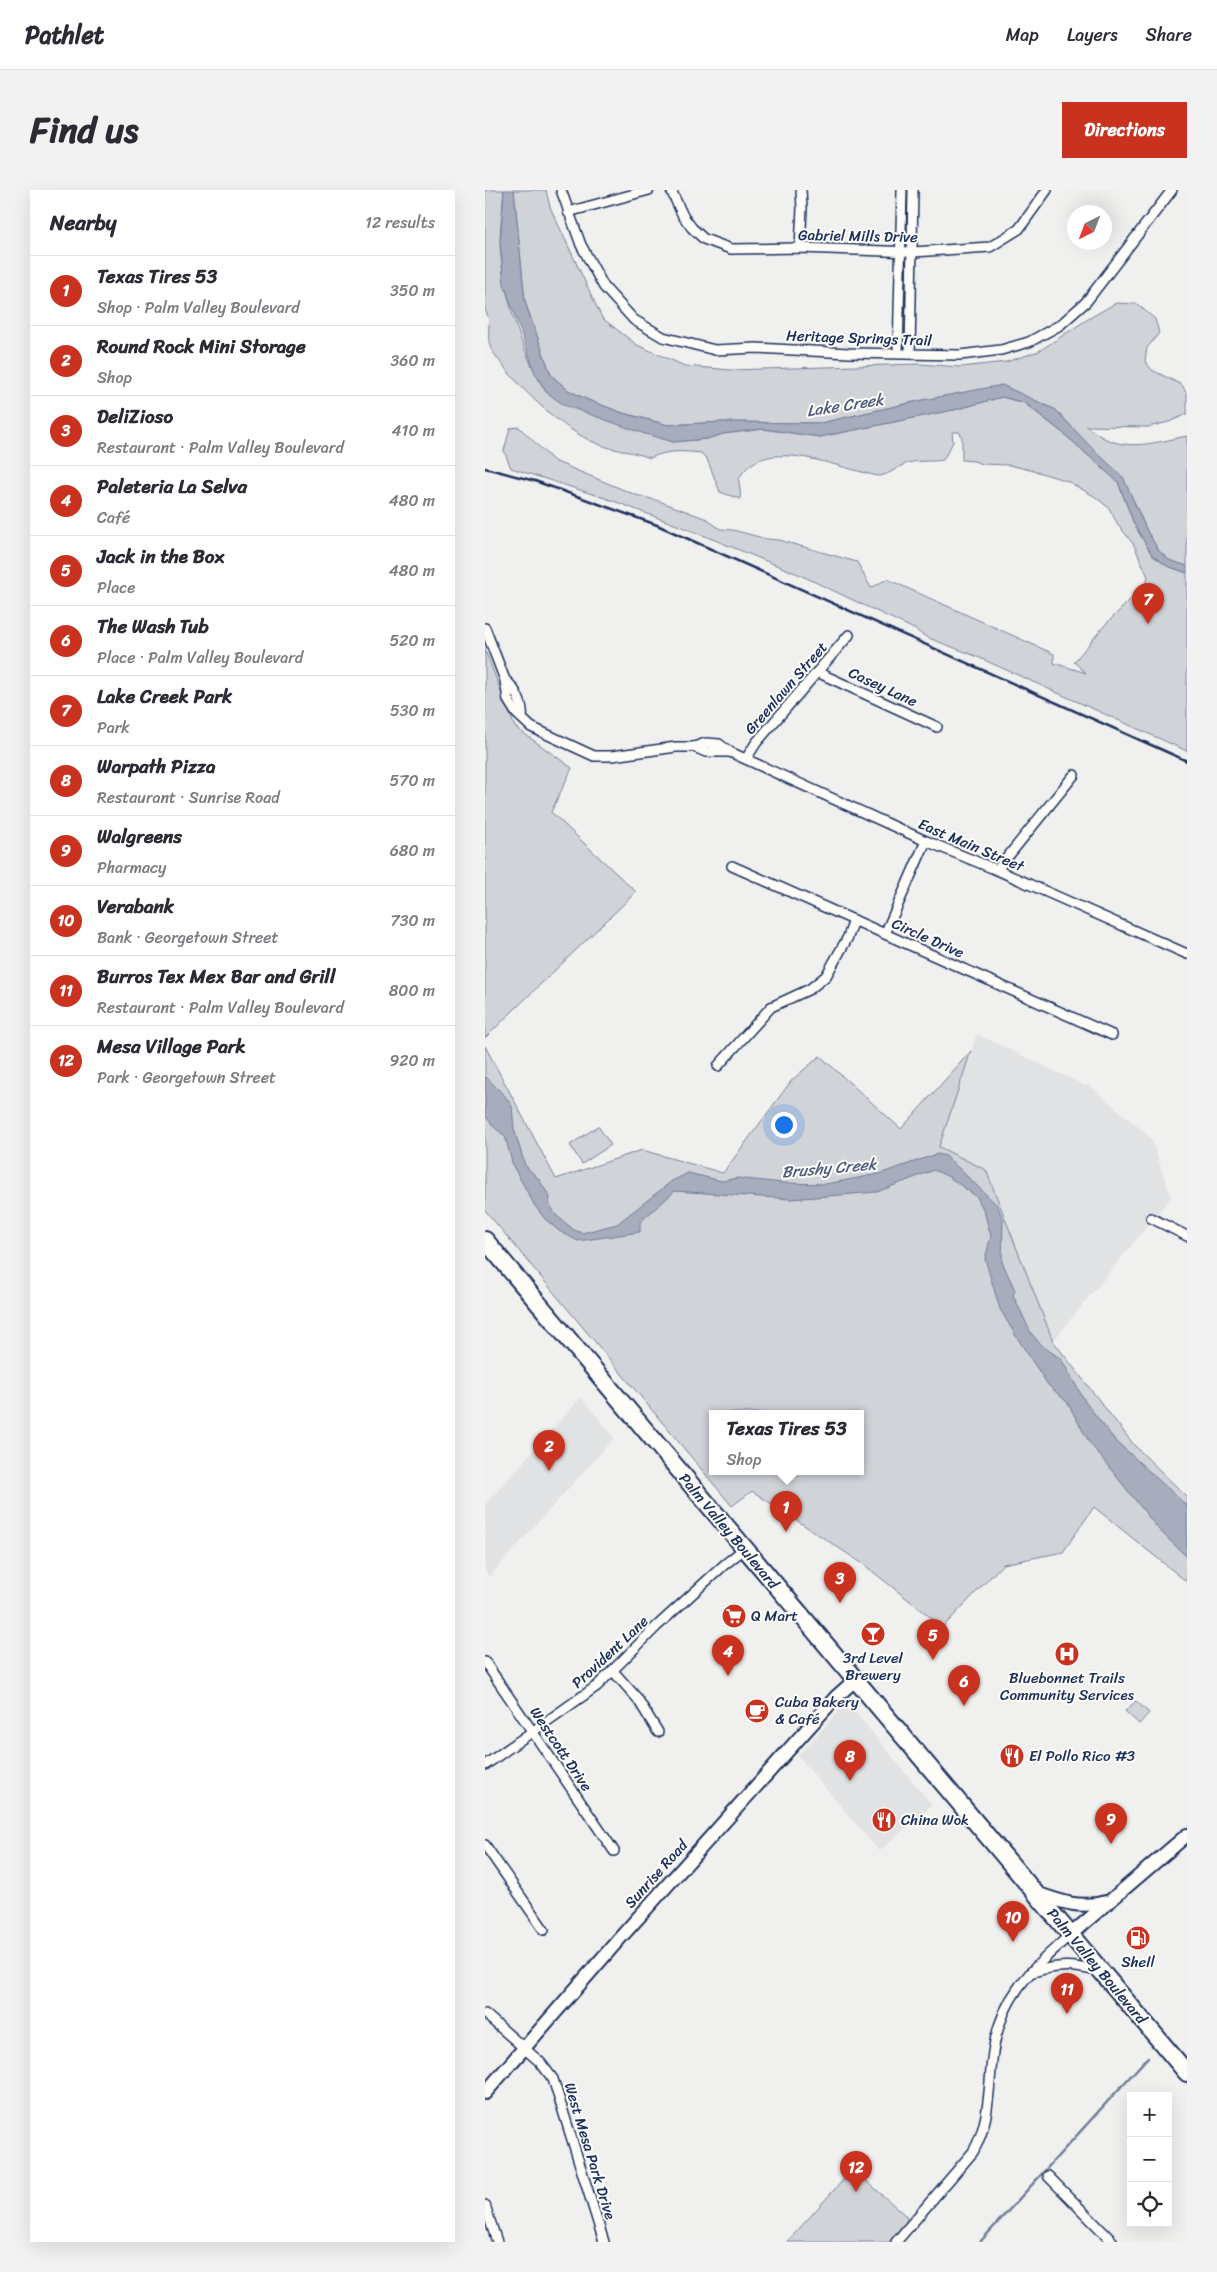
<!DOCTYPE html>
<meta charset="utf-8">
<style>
:root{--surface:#fff;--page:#f2f2f3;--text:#2b2b33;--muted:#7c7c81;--line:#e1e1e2;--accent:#c8321e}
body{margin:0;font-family:Sriracha,sans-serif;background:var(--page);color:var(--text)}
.controls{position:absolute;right:15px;bottom:15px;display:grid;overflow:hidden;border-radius:0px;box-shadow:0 5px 20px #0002}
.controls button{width:45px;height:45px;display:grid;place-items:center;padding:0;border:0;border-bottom:1px solid var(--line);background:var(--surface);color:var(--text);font:25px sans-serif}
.compass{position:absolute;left:582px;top:15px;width:45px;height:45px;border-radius:50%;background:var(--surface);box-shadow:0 5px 20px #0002;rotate:222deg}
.you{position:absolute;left:298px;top:934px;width:18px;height:18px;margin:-12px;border:4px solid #fff;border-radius:50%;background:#1a73e8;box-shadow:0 0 0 8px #1a73e833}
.badge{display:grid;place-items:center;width:32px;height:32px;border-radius:50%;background:var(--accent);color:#fff;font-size:16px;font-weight:700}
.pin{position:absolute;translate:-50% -41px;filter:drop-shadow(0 1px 2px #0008)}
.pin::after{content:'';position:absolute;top:26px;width:18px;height:15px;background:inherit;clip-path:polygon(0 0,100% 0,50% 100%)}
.popup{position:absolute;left:224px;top:1220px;width:155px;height:65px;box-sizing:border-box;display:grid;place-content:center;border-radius:0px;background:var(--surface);filter:drop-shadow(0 1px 4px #0005);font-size:16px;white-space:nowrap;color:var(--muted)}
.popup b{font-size:19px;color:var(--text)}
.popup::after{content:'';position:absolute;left:50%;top:100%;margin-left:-10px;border:10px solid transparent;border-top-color:var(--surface)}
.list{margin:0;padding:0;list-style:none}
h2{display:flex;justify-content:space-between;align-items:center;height:65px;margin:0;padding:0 20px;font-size:21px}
h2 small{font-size:16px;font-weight:400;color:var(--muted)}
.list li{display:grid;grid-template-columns:32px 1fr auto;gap:15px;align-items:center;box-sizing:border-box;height:70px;padding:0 20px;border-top:1px solid var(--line)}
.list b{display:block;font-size:19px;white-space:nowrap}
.list p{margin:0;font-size:16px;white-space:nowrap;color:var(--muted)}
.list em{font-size:16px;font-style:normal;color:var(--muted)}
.icon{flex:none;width:28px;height:28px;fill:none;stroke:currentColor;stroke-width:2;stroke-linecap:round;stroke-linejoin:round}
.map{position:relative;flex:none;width:702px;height:2052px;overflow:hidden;border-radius:0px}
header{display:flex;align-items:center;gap:30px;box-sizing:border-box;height:70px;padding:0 25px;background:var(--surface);border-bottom:1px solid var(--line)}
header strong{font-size:24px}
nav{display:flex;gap:28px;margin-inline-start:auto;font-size:18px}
.intro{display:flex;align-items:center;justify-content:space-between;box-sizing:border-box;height:120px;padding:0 30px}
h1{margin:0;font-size:35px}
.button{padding:12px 22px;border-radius:0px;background:var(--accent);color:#fff;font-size:18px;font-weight:700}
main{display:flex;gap:30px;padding:0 30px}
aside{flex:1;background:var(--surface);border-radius:0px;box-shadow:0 5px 20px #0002}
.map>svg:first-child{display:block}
</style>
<header>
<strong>Pathlet</strong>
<nav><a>Map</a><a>Layers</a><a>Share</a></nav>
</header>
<div class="intro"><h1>Find us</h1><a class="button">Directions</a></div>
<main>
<aside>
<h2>Nearby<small>12 results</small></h2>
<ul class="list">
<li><span class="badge">1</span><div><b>Texas Tires 53</b><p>Shop · Palm Valley Boulevard</p></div><em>350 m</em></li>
<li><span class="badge">2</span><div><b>Round Rock Mini Storage</b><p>Shop</p></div><em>360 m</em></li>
<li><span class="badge">3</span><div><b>DeliZioso</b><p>Restaurant · Palm Valley Boulevard</p></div><em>410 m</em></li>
<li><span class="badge">4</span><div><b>Paleteria La Selva</b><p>Café</p></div><em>480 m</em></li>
<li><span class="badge">5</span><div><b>Jack in the Box</b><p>Place</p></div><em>480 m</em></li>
<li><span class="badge">6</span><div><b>The Wash Tub</b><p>Place · Palm Valley Boulevard</p></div><em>520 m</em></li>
<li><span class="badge">7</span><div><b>Lake Creek Park</b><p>Park</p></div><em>530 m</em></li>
<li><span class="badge">8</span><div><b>Warpath Pizza</b><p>Restaurant · Sunrise Road</p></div><em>570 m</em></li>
<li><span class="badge">9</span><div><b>Walgreens</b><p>Pharmacy</p></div><em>680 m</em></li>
<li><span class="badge">10</span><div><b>Verabank</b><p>Bank · Georgetown Street</p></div><em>730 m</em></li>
<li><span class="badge">11</span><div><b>Burros Tex Mex Bar and Grill</b><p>Restaurant · Palm Valley Boulevard</p></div><em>800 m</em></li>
<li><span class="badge">12</span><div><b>Mesa Village Park</b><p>Park · Georgetown Street</p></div><em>920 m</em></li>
</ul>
</aside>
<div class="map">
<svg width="702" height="2052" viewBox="0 0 702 2052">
<rect width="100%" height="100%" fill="#f0f0ee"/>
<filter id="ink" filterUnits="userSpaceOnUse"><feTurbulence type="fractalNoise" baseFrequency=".02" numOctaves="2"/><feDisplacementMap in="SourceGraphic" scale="10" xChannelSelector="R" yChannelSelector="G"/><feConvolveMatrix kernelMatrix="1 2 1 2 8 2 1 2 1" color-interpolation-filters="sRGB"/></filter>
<g filter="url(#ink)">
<g fill="#e0e2e3">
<path d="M492 844 601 896 603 894 666 948 686 1007 568 1151 501 980 453 957Z"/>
<path d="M96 1207 129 1248 4 1387 0 1380V1315Z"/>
<path d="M362 1512 447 1615 394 1661 313 1566Z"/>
</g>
<g fill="#d0d3d8" stroke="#76819b" fill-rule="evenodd">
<path d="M0 0H19C18 17 15 36 15 53 17 100 36 162 61 202L188 252 222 249 238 244 278 239 335 247 473 219 517 207 539 213 578 243 633 292 649 334 667 365 682 376 702 383V561L488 465 441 447 429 439 313 384 210 342 126 310 26 278 19 261 25 238 34 237 69 271 151 305 174 311 222 329 235 339 248 340 282 349 294 350 372 372 386 398 402 389 569 464V473L601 483 589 472 619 436 661 394 663 387 649 355 632 333 624 318 609 306 582 291 550 281 524 275 497 274 489 271 477 270V247L474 242H467L468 252 458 270C447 272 434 270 423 273 413 276 406 284 395 286 389 286 382 283 377 282 343 274 278 247 255 287 252 293 257 300 255 309L235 302 222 269 216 263C196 261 183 260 165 268 148 261 130 261 113 254 76 240 28 193 6 159 0 144 8 132 0 120Z"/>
<path d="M29 0H61L65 17 117 128 152 155 200 176 246 180 434 174 476 177 521 172 554 161 603 129 631 113 652 114 670 129 674 143 662 158 660 171 667 180 697 195 702 204V224L684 232 663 237 601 236C607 240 614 246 621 249 647 261 676 251 702 246V376L684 370 674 361 662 341 646 305 571 220 517 196 433 211 336 233 236 232 183 235 138 223 103 210 83 200 66 185 40 112Z"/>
<path d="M0 460 30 537 87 578 66 622 151 702 0 848Z"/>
<path d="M0 856 71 989 157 960 238 983 307 890 335 866 416 939 486 861 454 957 501 980 568 1151 649 1255 702 1307V1392L609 1317 578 1362 518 1374 458 1437 378 1374 267 1301 247 1316 0 1020ZM227 1223H375V1281H227Z"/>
<path d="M113 936 126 955 97 974 85 955Z"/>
<path d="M651 1511 664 1523 654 1534 640 1521Z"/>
<path d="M368 1979 421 2026 422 2031 404 2052H302Z"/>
</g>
<g fill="#a7adbd" stroke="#6f7b97">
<path d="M19 0H29L40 112 66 185 83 200 103 210 138 223 183 235 236 232 336 233 433 211 517 195 571 220 603 254 638 287 662 341 674 361 684 370 702 376V383L682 376 667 365 649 334 633 292 578 243 540 213 517 207 473 219 335 247 278 239 238 244 222 249 188 252 157 243 79 215 61 202 50 183 19 94 15 52Z"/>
<path d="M0 886 20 906 27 916 29 939 40 975 53 988 65 1007 64 1013 71 1025 89 1040 97 1043 132 1034 187 991 203 983 237 991 252 988 298 993 341 994 394 984 452 964 461 966 512 1015 518 1029 517 1072 530 1100 528 1105 546 1143 556 1155 576 1169 601 1213 630 1250 702 1316V1367L674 1340 604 1252 582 1212 563 1195 531 1146 515 1119 500 1069 506 1046 499 1021 492 1007 464 987 449 980 392 1002 306 1009 190 1001 155 1032V1042L93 1051 74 1041 60 1029 50 1016 28 976 20 946 8 936 0 925Z"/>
</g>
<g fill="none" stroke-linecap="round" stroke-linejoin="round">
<path stroke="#6f7b97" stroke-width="2.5" d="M495 2052 663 1867"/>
<defs>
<g id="street">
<path d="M76 0 96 55 119 97 149 130 178 147 230 160 271 158 364 163 475 165 516 160 544 152 575 135 601 112 687 0"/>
<path d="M186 0 198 26 207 38 219 49 246 59 315 58 428 62 505 57 534 39 562 0"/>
<path d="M83 22 164 0"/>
<path d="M315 58 317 18 316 0"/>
<path d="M413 163 417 0"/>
<path d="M425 163 428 0"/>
<path d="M0 438 20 490 23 510 31 523 46 537 109 566H127L191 557H209L221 553 234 554 245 562 441 651 512 680 702 764"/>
<path d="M332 482 452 537"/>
<path d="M20 490C29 496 39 515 37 527"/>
<path d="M209 557 221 562H245"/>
<path d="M261 569 271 553 364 445"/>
<path d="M247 676 627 845"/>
<path d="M512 680 589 585"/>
<path d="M400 744 441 651"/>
<path d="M233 876 286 817 325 799 341 786 363 747 369 730"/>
<path d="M666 1028 702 1046"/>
<path d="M0 1472 129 1661"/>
<path d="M128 1481 152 1508 173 1542"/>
<path d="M0 1575 112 1496 171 1437 239 1375 259 1359"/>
<path d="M0 1655 59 1740"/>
<path d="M545 1783C573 1774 588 1775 616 1782"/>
<path d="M0 1824 55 1872 68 1889 119 2052"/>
<path d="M563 1986 628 2052"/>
<path d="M0 2015 12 2052"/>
<path d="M411 2052 488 1962C506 1930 503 1897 508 1862 516 1806 546 1780 585 1745"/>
</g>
<g id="secondary">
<path d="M551 1703C576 1712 595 1719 621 1712"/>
<path d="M585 1745 702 1645"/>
<path d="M0 1903 135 1748 351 1507 370 1490"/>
</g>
<path id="highway" d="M0 1050 702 1883"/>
</defs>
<use href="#street" stroke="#1b2f5e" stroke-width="12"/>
<use href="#secondary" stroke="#1b2f5e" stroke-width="16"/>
<use href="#highway" stroke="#1b2f5e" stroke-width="20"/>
<use href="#street" stroke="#fdfcf7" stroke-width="9"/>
<use href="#secondary" stroke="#fdfcf7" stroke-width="12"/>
<use href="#highway" stroke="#fdfcf7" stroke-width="16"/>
<path stroke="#1b2f5e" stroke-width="2.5" d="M0 278 50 291 172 335 702 571"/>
</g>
</g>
<defs>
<symbol id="supermarket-disc" viewBox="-11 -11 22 22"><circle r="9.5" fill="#c8321e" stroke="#fdfcf7"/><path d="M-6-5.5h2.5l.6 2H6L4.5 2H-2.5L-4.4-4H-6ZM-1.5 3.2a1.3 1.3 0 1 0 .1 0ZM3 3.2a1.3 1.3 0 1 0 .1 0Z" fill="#fff"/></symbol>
<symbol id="bar-disc" viewBox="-11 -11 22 22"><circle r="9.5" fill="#c8321e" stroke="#fdfcf7"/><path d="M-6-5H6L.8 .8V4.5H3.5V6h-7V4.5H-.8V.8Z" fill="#fff"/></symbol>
<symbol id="hospital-disc" viewBox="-11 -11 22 22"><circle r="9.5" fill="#c8321e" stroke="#fdfcf7"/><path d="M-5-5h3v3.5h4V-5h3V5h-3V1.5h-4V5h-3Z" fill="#fff"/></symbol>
<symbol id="cafe-disc" viewBox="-11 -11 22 22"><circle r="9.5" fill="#c8321e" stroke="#fdfcf7"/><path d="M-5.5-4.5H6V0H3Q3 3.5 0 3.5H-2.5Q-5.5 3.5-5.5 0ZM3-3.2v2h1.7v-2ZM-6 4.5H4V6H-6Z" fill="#fff"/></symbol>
<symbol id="restaurant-disc" viewBox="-11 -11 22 22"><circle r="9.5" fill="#c8321e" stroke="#fdfcf7"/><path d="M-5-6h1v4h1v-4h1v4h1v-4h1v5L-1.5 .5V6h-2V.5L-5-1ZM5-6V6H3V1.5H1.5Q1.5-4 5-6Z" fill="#fff"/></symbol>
<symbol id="fuel-disc" viewBox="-11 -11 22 22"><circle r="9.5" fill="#c8321e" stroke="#fdfcf7"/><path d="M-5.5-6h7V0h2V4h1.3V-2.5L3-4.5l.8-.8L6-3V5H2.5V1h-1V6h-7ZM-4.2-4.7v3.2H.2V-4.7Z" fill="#fff"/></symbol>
</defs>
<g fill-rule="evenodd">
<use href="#supermarket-disc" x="235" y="1412" width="28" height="28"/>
<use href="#bar-disc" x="374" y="1430" width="28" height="28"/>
<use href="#hospital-disc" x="568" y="1450" width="28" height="28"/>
<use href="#cafe-disc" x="258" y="1507" width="28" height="28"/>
<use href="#restaurant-disc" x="513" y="1552" width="28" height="28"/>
<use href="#restaurant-disc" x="385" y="1616" width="28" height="28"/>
<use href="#fuel-disc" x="639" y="1734" width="28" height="28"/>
</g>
<g text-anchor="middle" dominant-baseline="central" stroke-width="4" stroke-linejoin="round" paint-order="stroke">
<g font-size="15" fill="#1b2f5e" stroke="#fdfcf7">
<text transform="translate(373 46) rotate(1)">Gabriel Mills Drive</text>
<text transform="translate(374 148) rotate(2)">Heritage Springs Trail</text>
<text transform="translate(398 497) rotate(25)">Casey Lane</text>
<text transform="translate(301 498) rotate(-49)">Greenlawn Street</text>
<text transform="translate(486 655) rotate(23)">East Main Street</text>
<text transform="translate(443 748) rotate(24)">Circle Drive</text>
<text transform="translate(244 1341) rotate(50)">Palm Valley Boulevard</text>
<text transform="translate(125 1462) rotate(-43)">Provident Lane</text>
<text transform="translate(76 1559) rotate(56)">Westcott Drive</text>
<text transform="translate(171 1684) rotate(-48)">Sunrise Road</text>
<text transform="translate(612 1776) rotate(50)">Palm Valley Boulevard</text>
<text transform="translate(105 1961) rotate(73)">West Mesa Park Drive</text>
</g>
<g font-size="15" fill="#1b2f5e" stroke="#fdfcf7" text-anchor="start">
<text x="266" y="1426">Q Mart</text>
<text x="388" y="1468" text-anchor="middle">3rd Level<tspan x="388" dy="17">Brewery</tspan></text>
<text x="582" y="1488" text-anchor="middle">Bluebonnet Trails<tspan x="582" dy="17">Community Services</tspan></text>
<text x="290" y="1512">Cuba Bakery<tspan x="290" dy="17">&amp; Café</tspan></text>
<text x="544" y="1566">El Pollo Rico #3</text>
<text x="416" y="1630">China Wok</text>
<text x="653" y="1772" text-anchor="middle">Shell</text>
</g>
<g font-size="16" font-style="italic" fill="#4c5b7f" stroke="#fdfcf7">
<text transform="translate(360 215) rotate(-9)">Lake Creek</text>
<text transform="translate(344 978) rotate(-5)">Brushy Creek</text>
</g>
</g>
</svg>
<div class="controls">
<button>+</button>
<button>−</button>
<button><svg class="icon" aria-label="locate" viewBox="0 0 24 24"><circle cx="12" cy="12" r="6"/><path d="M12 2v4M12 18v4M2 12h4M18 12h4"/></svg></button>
</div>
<svg class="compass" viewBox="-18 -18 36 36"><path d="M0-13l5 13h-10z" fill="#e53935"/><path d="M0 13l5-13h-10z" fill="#7c7c81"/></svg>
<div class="you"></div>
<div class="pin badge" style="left:301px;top:1342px">1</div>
<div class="popup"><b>Texas Tires 53</b>Shop</div>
<div class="pin badge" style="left:64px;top:1281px">2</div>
<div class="pin badge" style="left:355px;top:1413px">3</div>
<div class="pin badge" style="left:243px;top:1486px">4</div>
<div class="pin badge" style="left:448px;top:1470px">5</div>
<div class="pin badge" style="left:479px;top:1516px">6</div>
<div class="pin badge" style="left:663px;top:434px">7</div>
<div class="pin badge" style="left:365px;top:1591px">8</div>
<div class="pin badge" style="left:626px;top:1654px">9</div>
<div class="pin badge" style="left:528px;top:1752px">10</div>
<div class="pin badge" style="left:582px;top:1824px">11</div>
<div class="pin badge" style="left:371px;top:2002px">12</div>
</div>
</main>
